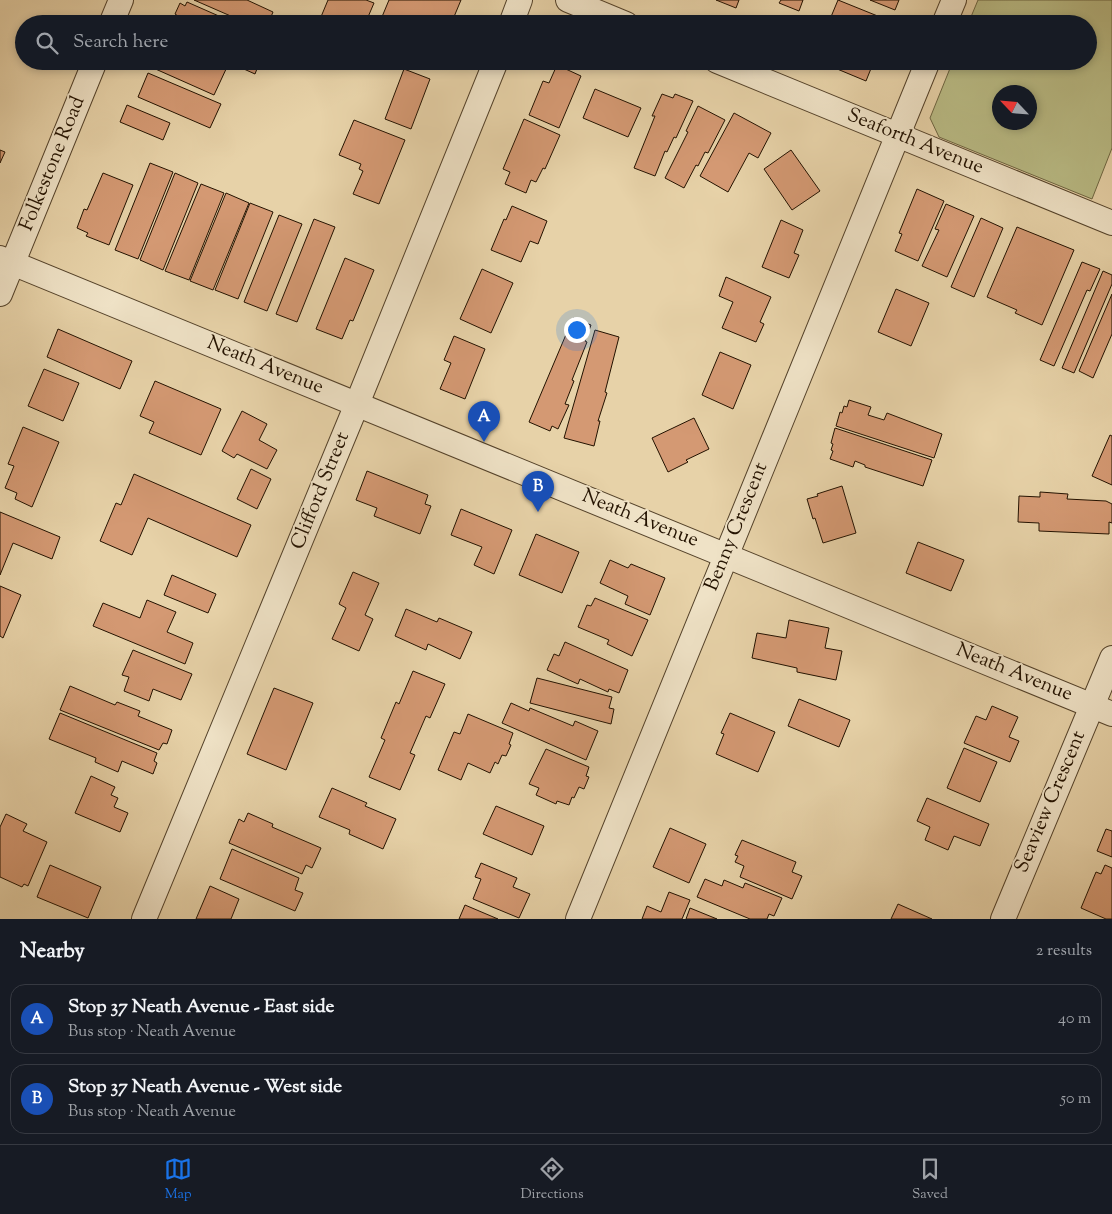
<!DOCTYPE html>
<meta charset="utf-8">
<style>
:root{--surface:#171b24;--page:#20242c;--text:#f1f3f6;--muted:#9ea1a6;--line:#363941;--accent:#1a73e8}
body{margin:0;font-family:"Sorts Mill Goudy",serif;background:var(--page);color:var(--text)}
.compass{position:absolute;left:992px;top:85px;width:45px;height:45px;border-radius:50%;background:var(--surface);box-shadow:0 2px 8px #0003;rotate:296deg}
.you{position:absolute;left:576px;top:329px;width:18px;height:18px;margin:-12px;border:4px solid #fff;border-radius:50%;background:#1a73e8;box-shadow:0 0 0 8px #1a73e833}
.badge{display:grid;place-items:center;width:32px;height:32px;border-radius:50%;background:var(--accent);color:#fff;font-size:16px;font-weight:700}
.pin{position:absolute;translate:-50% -41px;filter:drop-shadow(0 1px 2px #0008)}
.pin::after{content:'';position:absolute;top:26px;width:18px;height:15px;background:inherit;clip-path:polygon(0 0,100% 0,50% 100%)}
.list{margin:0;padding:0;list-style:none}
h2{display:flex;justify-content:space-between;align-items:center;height:65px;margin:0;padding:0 20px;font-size:21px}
h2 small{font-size:16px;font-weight:400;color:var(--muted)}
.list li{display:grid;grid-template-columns:32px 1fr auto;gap:15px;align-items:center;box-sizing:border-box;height:70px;margin:0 10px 10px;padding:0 10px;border:1px solid var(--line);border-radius:15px}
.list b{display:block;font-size:19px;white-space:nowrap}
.list p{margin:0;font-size:16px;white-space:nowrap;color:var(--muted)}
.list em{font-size:16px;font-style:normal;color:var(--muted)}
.icon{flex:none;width:28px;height:28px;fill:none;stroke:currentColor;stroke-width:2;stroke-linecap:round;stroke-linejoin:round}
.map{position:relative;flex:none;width:1112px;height:919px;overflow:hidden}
.search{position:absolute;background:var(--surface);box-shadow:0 2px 8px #0003;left:15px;right:15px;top:15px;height:55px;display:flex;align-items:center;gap:12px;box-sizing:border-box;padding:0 18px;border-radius:28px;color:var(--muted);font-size:19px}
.sheet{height:225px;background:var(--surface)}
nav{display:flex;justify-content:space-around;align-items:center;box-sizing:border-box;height:70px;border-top:1px solid var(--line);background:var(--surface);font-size:14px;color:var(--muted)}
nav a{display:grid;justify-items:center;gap:2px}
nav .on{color:var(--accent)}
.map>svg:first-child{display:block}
</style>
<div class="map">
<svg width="1112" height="919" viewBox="0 0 1112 919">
<rect width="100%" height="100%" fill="#e7d2a8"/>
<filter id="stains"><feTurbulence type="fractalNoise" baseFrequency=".004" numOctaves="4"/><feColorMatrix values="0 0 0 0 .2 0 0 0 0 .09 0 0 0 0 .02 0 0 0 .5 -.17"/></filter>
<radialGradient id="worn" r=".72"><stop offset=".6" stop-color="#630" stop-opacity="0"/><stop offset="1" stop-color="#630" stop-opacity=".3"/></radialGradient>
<path fill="#b9bb85" stroke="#6e6642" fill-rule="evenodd" d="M978 0H1112V148L1092 199 939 137 930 118 953 61H1088V24H968ZM1000 92H1030V122H1000Z"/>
<g fill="#d49973" stroke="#231200">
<path d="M194 0H247L273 12 268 24H249Z"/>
<path d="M328 0H366L374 3 365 24H318Z"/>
<path d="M389 0H461L451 24H379Z"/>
<path d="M716 0H739L736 8Z"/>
<path d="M781 0H803L799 11 779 3Z"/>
<path d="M838 0 890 21 889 24H828Z"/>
<path d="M870 0H899L895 10Z"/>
<path d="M187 2 237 24H174L178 16 175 14 180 3 185 6Z"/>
<path d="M154 61H212L227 67 214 95 151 67Z"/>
<path d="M226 61H260L255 74Z"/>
<path d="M818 61H874L866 81Z"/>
<path d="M557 65 581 76 559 128 529 115 543 81 549 83Z"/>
<path d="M404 69 430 79 411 129 385 119Z"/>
<path d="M148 73 221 104 210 128 138 97Z"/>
<path d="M595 89 641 108 628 137 583 118Z"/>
<path d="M662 94 673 98 675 94 693 101 676 138 674 137 667 152 665 151 655 176 634 168 655 116H652Z"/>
<path d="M127 105 170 123 163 140 120 122Z"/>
<path d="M698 106 725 120 708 153 705 152 698 166 696 165 684 188 665 178 688 132 686 131Z"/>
<path d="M734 113 771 133 758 158 749 153 728 192 700 176Z"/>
<path d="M524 119 560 135 545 169 543 168 536 182 531 180 526 193 505 184 510 172 503 169Z"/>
<path d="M354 120 405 140 379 204 353 194 363 171 359 169 361 164 339 155Z"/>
<path d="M0 150 5 152 0 163Z"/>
<path d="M791 150 820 191 792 210 764 169Z"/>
<path d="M150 163 173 172 138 259 115 250Z"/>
<path d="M103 173 133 185 109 245 86 236 88 233 77 228 84 209 87 210Z"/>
<path d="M175 173 198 183 163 270 140 260Z"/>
<path d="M201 184 224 193 189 280 165 271Z"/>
<path d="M917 189 944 201 918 261 895 251 902 234 899 233Z"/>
<path d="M226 193 249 203 213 290 190 281Z"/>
<path d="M250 203 273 212 238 299 215 290Z"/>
<path d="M946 204 974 216 947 277 922 266 939 230 935 229Z"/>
<path d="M512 206 547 221 538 244 530 241 521 262 491 250 504 219 506 220Z"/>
<path d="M279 215 302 224 267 311 244 302Z"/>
<path d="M981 218 1003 228 974 297 951 287Z"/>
<path d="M314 219 335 227 297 322 276 314Z"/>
<path d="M781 220 803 230 794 253 799 255 789 278 762 267Z"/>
<path d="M1017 227 1074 250 1042 325 1015 313 1017 310 987 297Z"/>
<path d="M345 258 374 270 353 321 350 320 342 339 316 329Z"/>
<path d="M1082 262 1100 269 1090 291 1087 290 1054 366 1040 360Z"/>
<path d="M482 269 513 283 491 333 460 319Z"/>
<path d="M1103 271 1112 275V284L1074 373 1062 368Z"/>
<path d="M726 277 771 297 760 322 764 324 756 342 722 328 733 302 719 296Z"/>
<path d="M896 289 929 303 911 346 878 332Z"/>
<path d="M1112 294V334L1093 378 1079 371Z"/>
<path d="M573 318 591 325 585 341 587 342 572 380 574 381 565 404 569 405 558 429 552 426 550 431 529 422Z"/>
<path d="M58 329 132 361 120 389 47 357Z"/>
<path d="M595 330 619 337 605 392 607 393 598 421H600L594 446 564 438Z"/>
<path d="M454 336 485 349 465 399 440 389 451 363 444 360Z"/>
<path d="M720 352 751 365 733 409 702 395Z"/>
<path d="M44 369 79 383 63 421 28 406Z"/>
<path d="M155 381 221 409 201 455 149 433 154 422 140 416Z"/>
<path d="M849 400 871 407 868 415 884 420 887 413 942 434 934 458 836 426 840 412 842 413 844 406 847 407Z"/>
<path d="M242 411 267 424 259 440 277 450 267 469 237 454 234 458 222 451Z"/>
<path d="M694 418 709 449 686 460 688 462 668 472 652 438Z"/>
<path d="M23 427 59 442 32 507 15 499 17 493 5 488 14 466 8 464Z"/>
<path d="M835 428 932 460 923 486 865 467V465L855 461 853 467 830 459 833 451 831 450 833 444 831 443Z"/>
<path d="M1110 435 1112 436V485L1092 476Z"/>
<path d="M251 469 271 479 257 509 237 499Z"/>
<path d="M367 471 428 495 425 504 431 506 420 534 374 516 377 508 356 500Z"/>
<path d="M134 474 251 525 237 557 148 518 132 555 100 541 116 503 121 505Z"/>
<path d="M842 486 856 533 823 543 815 518 813 519 807 499 818 496 817 494Z"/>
<path d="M1040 492 1068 494 1067 499 1106 501 1112 504V523L1109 522V534L1039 531V523L1018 522 1019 496 1040 497Z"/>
<path d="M461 509 512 530 494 574 474 565 482 547 451 535Z"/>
<path d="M0 512 60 537 52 559 13 543 0 575Z"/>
<path d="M536 534 579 552 562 593 519 575Z"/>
<path d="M918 542 964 560 951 591 906 573Z"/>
<path d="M610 560 628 568 631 564 665 578 650 615 625 604 628 596 600 583Z"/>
<path d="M353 572 379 583 365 615 373 619 359 651 332 639 346 608 339 604Z"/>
<path d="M172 575 216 594 208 613 164 595Z"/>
<path d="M0 586 21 595 3 638 0 636Z"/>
<path d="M595 598 648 620 632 656 607 644 609 640 578 627 587 605 591 606Z"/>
<path d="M147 600 176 612 167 632 193 643 185 664 93 626 103 603 140 618Z"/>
<path d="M406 609 437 622 439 618 472 632 460 659 428 644 426 650 395 636Z"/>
<path d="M789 620 829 628 825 648 842 651 836 680 797 672V668L752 658 757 633 786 638Z"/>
<path d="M565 642 628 670 619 693 609 689 608 692 580 679 578 684 547 670 554 654 559 656Z"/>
<path d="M133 650 192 674 181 700 153 689 149 701 124 691 129 677 122 675Z"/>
<path d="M413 671 445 684 430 718 426 716 410 753 415 755 400 790 369 777 385 740 381 738 396 702 399 704Z"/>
<path d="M537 678 612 697 609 708 614 709 611 724 530 703Z"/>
<path d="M70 686 115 705 117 702 140 711 138 716 172 730 167 744 163 743 159 750 60 710Z"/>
<path d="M274 688 313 703 286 770 247 754Z"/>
<path d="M799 699 850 720 839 747 788 726Z"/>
<path d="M511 703 529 711 530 708 573 726 575 721 598 731 586 760 502 723Z"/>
<path d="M992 706 1018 717 1009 737 1019 741 1010 762 964 743 976 716 986 720Z"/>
<path d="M60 713 157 753 154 761 157 763 153 774 122 761 118 772 95 762 96 758 49 739Z"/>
<path d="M730 713 775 732 758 772 716 754 724 734 721 733Z"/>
<path d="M468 714 513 733 509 744 511 745 506 756 502 755 498 764 495 762 490 773 468 763 461 780 438 770 454 732 460 734Z"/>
<path d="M964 748 997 762 980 802 947 788Z"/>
<path d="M546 749 589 767 586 776 589 777 584 789 579 787 574 798 572 797 569 805 557 801 556 804 536 795 539 788 529 784Z"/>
<path d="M91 776 115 787 111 795 118 798 114 807 128 813 120 832 75 813Z"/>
<path d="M332 788 367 803 365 806 396 819 383 849 349 834 350 830 319 817Z"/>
<path d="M927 798 989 824 980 846 954 836 948 850 925 840 930 827 917 821Z"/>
<path d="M496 806 544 826 532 855 483 834Z"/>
<path d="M248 813 273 824 272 827 321 848 312 868 306 865 302 874 229 843 239 819 244 822Z"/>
<path d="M6 814 27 824 23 831 47 842 28 886 24 884 22 887 0 877V827Z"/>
<path d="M670 828 706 844 689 883 653 867Z"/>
<path d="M1106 829 1112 831V857L1097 851Z"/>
<path d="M742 840 796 862 792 872 802 876 792 899 740 877 744 866 735 862 738 856 735 855Z"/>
<path d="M232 849 299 878 295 890 303 893 295 911 220 879Z"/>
<path d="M481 863 517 878 513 887 530 894 519 918 473 899 481 879 475 877Z"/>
<path d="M50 865 101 887 88 918 37 897Z"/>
<path d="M1105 865 1112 868V919H1106L1081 908 1096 872 1101 874Z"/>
<path d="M705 879 722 886 724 880 743 888 745 883 782 898 774 916 769 914 767 919H750L697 897Z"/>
<path d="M210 886 239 899 231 919H196Z"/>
<path d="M669 892 690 900 682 919H642L647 906 661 912Z"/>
<path d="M898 904 932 919H891Z"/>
<path d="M465 905 498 919H459Z"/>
<path d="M690 908 717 919H686Z"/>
</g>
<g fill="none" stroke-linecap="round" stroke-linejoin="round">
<defs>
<g id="street">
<path d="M568 0 626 24"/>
<path d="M111 24 121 0"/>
<path d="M511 24 520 0"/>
<path d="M944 24 954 0"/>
<path d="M717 61 1112 223"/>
<path d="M0 258 1112 714"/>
<path d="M0 294 95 61"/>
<path d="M144 919 357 404 496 61"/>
<path d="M578 919 928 61"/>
<path d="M1003 919 1112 658"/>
</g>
</defs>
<use href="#street" stroke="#54422a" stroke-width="26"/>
<use href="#street" stroke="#efe2c6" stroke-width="24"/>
</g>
<g text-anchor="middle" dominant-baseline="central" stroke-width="4" stroke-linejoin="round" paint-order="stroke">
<g font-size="20" fill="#231200" stroke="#efe2c6">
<text transform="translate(915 142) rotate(22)">Seaforth Avenue</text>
<text transform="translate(53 164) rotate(-68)">Folkestone Road</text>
<text transform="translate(265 366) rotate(22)">Neath Avenue</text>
<text transform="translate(321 491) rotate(-68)">Clifford Street</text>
<text transform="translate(640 519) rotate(22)">Neath Avenue</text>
<text transform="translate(737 527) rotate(-68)">Benny Crescent</text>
<text transform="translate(1014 673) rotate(22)">Neath Avenue</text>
<text transform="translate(1051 802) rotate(-67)">Seaview Crescent</text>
</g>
</g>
<rect width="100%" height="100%" filter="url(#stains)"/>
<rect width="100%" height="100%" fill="url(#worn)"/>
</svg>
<svg class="compass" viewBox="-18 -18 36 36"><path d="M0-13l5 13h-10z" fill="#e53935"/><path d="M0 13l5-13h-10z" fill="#9ea1a6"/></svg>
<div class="you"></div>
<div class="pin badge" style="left:484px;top:442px;background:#1a4fb4">A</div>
<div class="pin badge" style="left:538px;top:512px;background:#1a4fb4">B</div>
<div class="search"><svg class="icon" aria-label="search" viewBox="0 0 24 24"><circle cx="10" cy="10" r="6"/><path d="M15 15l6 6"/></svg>Search here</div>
</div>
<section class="sheet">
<h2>Nearby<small>2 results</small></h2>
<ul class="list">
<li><span class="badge" style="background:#1a4fb4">A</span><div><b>Stop 37 Neath Avenue - East side</b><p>Bus stop · Neath Avenue</p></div><em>40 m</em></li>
<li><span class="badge" style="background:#1a4fb4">B</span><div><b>Stop 37 Neath Avenue - West side</b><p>Bus stop · Neath Avenue</p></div><em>50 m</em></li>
</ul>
</section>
<nav>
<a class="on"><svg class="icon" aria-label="map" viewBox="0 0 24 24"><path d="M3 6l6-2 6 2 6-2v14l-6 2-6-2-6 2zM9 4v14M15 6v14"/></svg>Map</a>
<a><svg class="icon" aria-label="directions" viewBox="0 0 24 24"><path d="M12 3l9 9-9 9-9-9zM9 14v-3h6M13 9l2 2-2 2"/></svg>Directions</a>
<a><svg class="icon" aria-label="saved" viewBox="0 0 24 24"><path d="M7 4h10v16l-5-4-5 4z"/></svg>Saved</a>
</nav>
